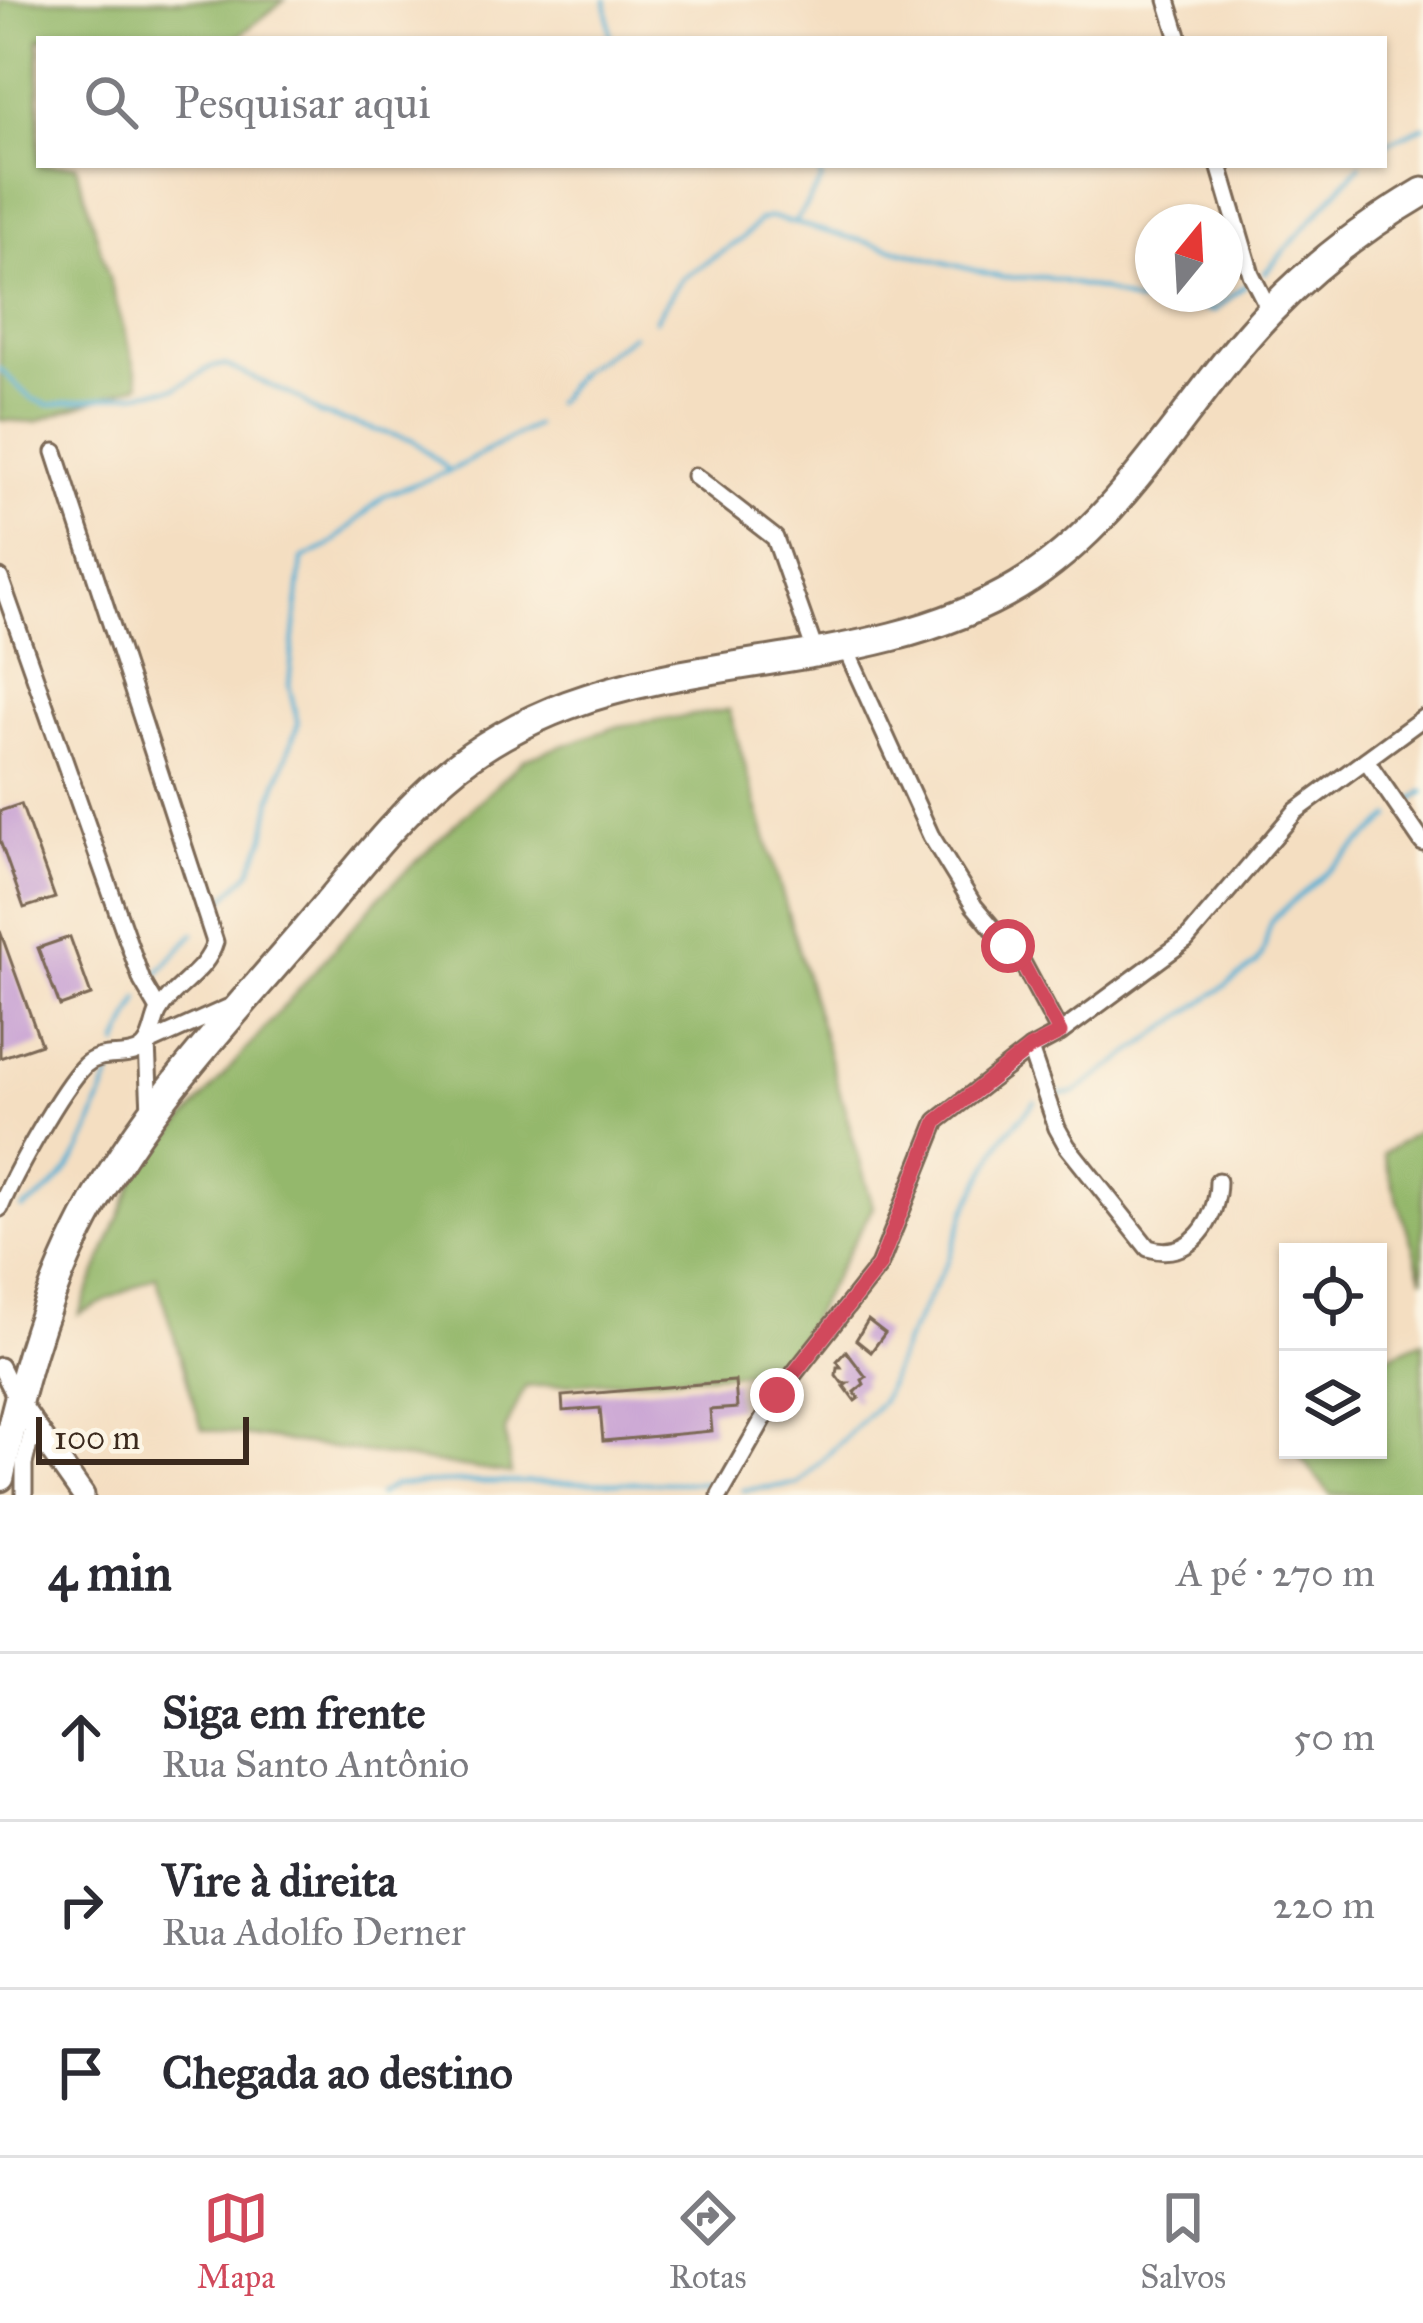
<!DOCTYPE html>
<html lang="pt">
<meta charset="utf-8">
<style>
:root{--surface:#fff;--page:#f7f7f7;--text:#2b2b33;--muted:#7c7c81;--line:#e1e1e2;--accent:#d1495b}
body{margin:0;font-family:"IM FELL Great Primer",serif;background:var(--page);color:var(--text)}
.controls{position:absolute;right:36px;bottom:36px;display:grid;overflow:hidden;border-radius:0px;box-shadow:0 3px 9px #0004}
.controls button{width:108px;height:108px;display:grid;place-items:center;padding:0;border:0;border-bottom:3px solid var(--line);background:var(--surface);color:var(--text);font:60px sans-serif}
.compass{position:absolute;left:1135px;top:204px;width:108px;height:108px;border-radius:50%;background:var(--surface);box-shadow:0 3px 9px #0004;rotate:18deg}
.scale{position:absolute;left:36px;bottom:30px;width:213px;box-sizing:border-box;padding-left:12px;border:6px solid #3b2a1e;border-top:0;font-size:33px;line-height:42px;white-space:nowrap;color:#3b2a1e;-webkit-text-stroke:9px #fcf5e5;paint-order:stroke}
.stop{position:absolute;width:36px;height:36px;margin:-27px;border:9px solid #d1495b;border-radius:50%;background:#fff}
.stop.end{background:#d1495b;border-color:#fff;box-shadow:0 3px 12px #0008}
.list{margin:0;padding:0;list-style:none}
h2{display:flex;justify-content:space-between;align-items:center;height:156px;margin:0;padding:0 48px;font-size:51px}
h2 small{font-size:39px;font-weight:400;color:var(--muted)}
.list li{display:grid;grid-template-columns:78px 1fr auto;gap:36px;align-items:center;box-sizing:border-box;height:168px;padding:0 48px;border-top:3px solid var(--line)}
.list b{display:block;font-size:45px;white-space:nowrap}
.list p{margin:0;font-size:39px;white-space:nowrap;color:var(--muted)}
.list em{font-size:39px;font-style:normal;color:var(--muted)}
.icon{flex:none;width:66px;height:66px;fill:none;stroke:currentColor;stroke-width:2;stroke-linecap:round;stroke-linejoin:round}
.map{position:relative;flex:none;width:1423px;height:1495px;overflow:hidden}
.search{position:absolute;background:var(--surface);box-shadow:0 3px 9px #0004;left:36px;right:36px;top:36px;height:132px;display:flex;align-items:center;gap:30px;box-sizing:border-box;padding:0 42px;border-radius:0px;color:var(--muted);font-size:45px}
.sheet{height:660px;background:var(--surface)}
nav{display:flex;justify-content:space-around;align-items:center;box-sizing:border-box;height:168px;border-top:3px solid var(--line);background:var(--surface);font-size:33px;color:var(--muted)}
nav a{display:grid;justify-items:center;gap:6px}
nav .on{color:var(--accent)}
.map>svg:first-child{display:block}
</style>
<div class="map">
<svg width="1423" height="1495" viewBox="0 0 1423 1495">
<rect width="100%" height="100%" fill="#fcf5e5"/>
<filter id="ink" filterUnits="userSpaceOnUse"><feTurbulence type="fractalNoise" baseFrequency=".00833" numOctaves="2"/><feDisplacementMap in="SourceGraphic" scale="24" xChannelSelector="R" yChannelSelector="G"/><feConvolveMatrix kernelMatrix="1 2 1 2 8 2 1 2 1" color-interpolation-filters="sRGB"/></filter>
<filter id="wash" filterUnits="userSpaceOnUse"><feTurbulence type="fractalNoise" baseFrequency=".004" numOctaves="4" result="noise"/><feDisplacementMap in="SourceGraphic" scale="48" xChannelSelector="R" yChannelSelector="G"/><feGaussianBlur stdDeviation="2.7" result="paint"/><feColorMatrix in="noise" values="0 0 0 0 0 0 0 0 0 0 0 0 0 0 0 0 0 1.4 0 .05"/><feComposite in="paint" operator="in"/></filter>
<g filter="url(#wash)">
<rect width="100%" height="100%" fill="#f4dec1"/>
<g fill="#94b86c" stroke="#687145" stroke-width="3">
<path d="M0 0H285L235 39H39V165H76L140 384 36 422 0 420Z"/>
<path d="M729 710 873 1207 782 1370 525 1387 505 1431 511 1474 202 1429 156 1276 79 1314 136 1176 381 895 524 759 619 726Z"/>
<path d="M1423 1127V1279L1383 1154Z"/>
<path d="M1423 1341V1495H1331L1295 1450H1378V1360Z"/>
</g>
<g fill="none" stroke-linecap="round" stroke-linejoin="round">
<g stroke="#55afd3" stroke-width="4.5">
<path d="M606 0 611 39"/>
<path d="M1384 144 1423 127"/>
<path d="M796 221 822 180 816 165"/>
<path d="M1265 273 1360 165"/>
<path d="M655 320 681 279 742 239 760 220 771 217 1004 278 1043 277 1103 290 1135 303 1163 300 1214 311 1245 285"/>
<path d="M0 369 30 398 49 405 176 388 211 367 225 365 298 398 320 414 414 441 450 471"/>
<path d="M554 404 579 372 633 335"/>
<path d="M1409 804 1423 792"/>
<path d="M219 904 250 872 265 837 272 798 298 724 289 685 302 559 329 546 385 495 450 471 535 425"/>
<path d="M151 981 194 933"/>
<path d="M118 1045 139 998"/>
<path d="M1053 1094H1073L1256 964C1268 952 1264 932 1274 918L1391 817"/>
<path d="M22 1209C80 1178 89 1129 112 1071"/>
<path d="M743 1490 798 1484 882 1401 903 1346 949 1258 966 1210 1003 1137 1035 1102"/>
<path d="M379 1495 394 1485 458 1482 719 1483"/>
</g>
</g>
<g id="blocks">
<g fill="#c299d1">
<path d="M21 804 55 898 24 908 0 841V811Z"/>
<path d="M0 931 41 1044 0 1058Z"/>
<path d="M70 937 91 995 60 1006 38 948Z"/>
<path d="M868 1320 885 1333 871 1352 856 1340Z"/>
<path d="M846 1351 866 1377 862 1380 864 1384 854 1392 859 1398 855 1401 844 1386 848 1383H842L836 1375 837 1367H841L837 1361Z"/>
<path d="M735 1381 737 1408 710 1410 712 1431 603 1441 600 1408 563 1411 562 1396Z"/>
</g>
</g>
</g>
<g filter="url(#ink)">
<use href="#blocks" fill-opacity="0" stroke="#7c6957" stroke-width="3"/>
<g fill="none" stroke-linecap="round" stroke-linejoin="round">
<defs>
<g id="street">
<path d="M1167 0 1179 39"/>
<path d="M1219 165 1251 274 1270 311"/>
<path d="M695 476 775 538 815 651"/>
<path d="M0 578 142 981 159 1010"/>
<path d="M844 645 931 836 974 906 1023 964 1060 1033"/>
<path d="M1366 760 1423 843"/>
<path d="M1030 1049 1057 1128 1067 1146 1148 1248C1191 1262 1218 1219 1218 1181"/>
<path d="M150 1112 147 1044 227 1008"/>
<path d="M0 1208C13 1176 61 1089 85 1065 100 1051 120 1059 137 1052 152 1046 152 1026 158 1013 173 985 206 974 215 942L55 452"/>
<path d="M0 1366 17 1400"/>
<path d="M24 1495V1464L33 1428"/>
<path d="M720 1495 777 1395 879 1266 937 1121 1030 1049 1060 1033 1186 940 1296 811 1423 718"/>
</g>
<path id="secondary" d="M18 1403 83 1495"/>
<path id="highway" d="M0 1477C18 1395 40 1310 77 1235 132 1122 220 1029 302 934 348 881 391 822 445 776 479 746 525 721 568 705 713 651 882 668 1018 586 1128 518 1184 401 1271 310 1316 263 1367 225 1423 192"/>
</defs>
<use href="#street" stroke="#7c6957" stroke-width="21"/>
<use href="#secondary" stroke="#7c6957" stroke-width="27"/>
<use href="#highway" stroke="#7c6957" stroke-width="33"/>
<use href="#street" stroke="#fff" stroke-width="15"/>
<use href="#secondary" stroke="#fff" stroke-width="21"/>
<use href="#highway" stroke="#fff" stroke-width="27"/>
</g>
</g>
<g fill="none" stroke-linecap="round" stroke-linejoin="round" filter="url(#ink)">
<path stroke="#d1495b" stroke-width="15" d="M777 1395 879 1266 937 1121 1030 1048 1060 1033 1023 964 1008 946"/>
</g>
</svg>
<div class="controls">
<button><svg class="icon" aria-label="locate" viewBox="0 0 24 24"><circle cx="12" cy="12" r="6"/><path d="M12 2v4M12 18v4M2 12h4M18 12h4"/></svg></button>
<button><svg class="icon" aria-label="layers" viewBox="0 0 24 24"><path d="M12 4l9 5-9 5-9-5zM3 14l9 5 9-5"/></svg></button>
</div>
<svg class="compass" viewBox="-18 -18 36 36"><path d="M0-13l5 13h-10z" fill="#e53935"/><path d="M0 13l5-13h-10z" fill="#7c7c81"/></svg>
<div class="scale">100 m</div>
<div class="stop" style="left:1008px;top:946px"></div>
<div class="stop end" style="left:777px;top:1395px"></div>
<div class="search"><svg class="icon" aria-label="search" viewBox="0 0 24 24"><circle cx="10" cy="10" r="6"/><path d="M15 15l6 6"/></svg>Pesquisar aqui</div>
</div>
<section class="sheet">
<h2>4 min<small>A pé · 270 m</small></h2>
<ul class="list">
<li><svg class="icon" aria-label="ahead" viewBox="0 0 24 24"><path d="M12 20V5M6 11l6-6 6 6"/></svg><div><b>Siga em frente</b><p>Rua Santo Antônio</p></div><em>50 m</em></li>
<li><svg class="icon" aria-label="right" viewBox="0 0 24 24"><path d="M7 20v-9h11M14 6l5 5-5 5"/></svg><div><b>Vire à direita</b><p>Rua Adolfo Derner</p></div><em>220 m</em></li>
<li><svg class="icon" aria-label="arrive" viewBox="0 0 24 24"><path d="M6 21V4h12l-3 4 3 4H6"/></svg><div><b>Chegada ao destino</b></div></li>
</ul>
</section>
<nav>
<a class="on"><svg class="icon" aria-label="map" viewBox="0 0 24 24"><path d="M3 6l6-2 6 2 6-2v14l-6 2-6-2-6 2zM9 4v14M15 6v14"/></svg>Mapa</a>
<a><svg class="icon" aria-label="directions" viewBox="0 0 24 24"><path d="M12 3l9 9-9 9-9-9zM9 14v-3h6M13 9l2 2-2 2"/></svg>Rotas</a>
<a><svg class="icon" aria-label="saved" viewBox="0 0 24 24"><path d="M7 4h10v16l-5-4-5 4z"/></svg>Salvos</a>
</nav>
